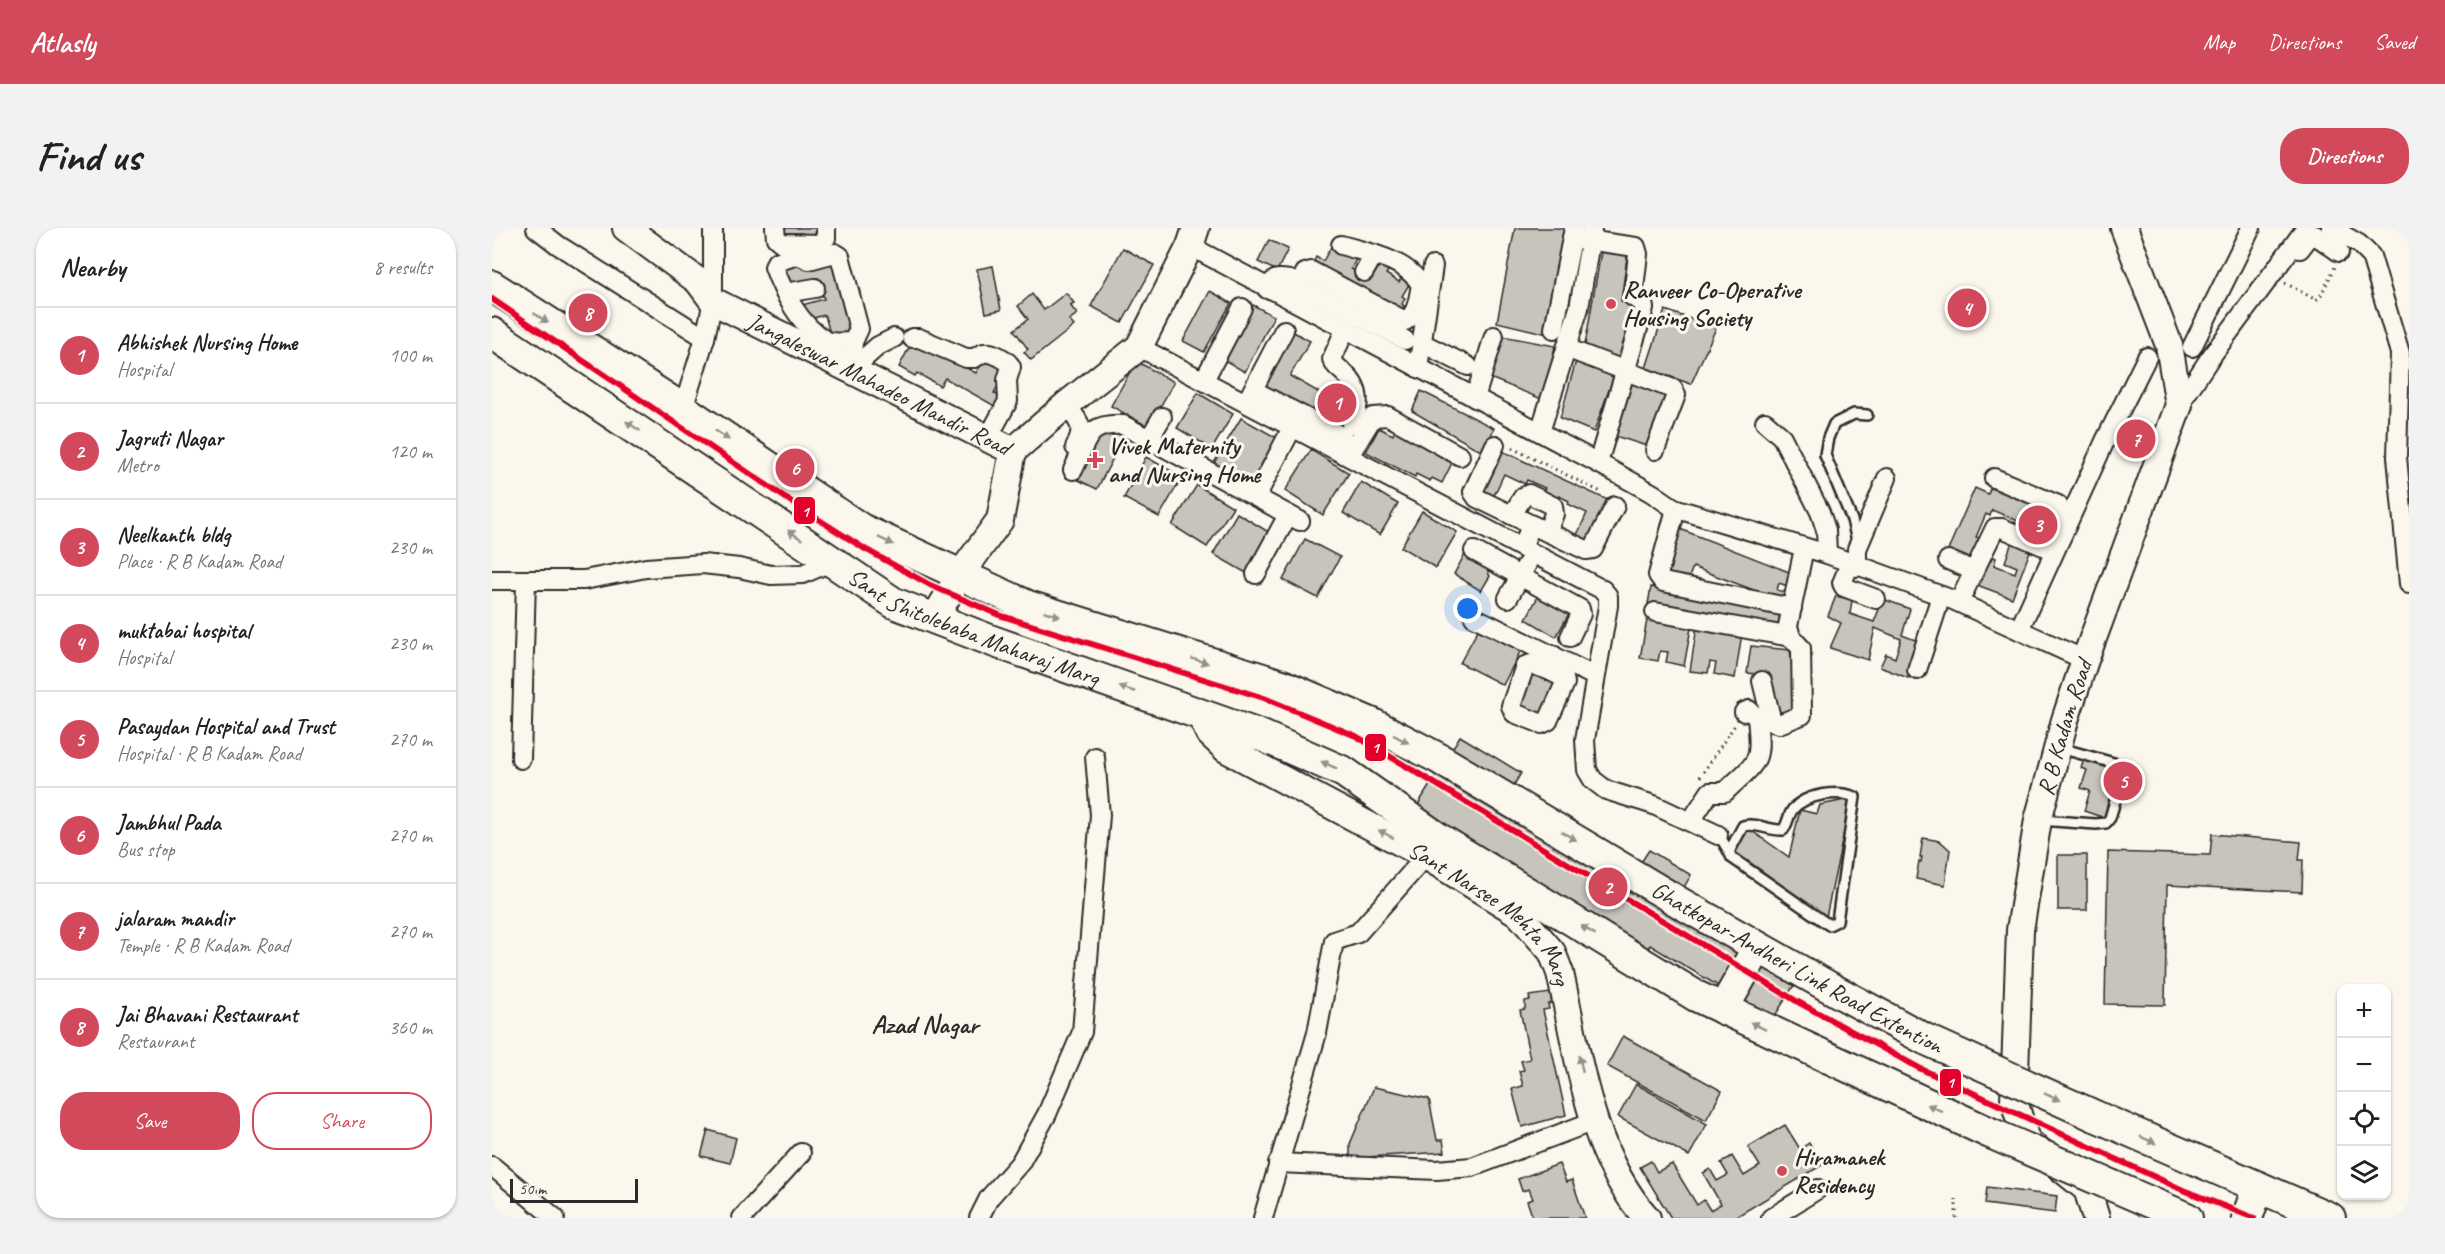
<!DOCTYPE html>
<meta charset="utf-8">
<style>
:root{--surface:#fff;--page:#f2f2f2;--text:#222;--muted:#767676;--line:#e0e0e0;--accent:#d1495b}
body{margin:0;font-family:Caveat,sans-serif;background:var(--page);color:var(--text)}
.controls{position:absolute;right:18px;bottom:18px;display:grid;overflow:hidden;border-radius:12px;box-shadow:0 2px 4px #0004}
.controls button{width:54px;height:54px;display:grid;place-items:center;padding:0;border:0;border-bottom:2px solid var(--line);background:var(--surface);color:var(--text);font:30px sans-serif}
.scale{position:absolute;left:18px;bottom:15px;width:128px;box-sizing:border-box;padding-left:6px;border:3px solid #2b2b2b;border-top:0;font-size:16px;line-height:21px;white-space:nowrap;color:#2b2b2b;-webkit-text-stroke:4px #fbf7ec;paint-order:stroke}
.you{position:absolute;left:976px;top:381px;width:21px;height:21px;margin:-15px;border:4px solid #fff;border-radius:50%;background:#1a73e8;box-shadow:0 0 0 9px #1a73e833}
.badge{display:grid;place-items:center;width:39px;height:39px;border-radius:50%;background:var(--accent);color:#fff;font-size:20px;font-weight:700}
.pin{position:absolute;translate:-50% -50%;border:3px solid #fff;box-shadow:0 2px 6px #0006}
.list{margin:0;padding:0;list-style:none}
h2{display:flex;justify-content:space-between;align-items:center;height:78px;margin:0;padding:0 24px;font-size:26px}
h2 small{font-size:20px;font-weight:400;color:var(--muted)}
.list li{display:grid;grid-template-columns:39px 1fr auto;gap:18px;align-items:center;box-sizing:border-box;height:96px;padding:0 24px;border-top:2px solid var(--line)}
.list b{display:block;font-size:22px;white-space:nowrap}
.list p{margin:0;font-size:20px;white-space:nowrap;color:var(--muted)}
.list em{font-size:20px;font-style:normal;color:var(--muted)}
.actions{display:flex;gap:12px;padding:18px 24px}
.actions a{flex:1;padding:14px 0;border:2px solid var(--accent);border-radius:24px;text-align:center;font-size:21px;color:var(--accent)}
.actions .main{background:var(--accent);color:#fff}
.icon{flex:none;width:33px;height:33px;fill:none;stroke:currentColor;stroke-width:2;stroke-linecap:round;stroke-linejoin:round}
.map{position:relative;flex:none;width:1917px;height:990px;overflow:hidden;border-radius:24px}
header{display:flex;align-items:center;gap:36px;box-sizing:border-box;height:84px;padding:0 30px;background:var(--accent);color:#fff}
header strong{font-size:28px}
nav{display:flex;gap:33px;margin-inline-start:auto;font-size:21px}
.intro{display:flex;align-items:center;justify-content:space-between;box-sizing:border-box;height:144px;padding:0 36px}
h1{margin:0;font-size:42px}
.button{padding:15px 27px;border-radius:24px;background:var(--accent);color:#fff;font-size:21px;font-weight:700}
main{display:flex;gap:36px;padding:0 36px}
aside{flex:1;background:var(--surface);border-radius:24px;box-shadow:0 2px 4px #0004}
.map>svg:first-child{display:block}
</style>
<header>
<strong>Atlasly</strong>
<nav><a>Map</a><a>Directions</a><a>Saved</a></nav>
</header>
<div class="intro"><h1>Find us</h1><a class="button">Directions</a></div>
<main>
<aside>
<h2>Nearby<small>8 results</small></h2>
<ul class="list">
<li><span class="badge">1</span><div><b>Abhishek Nursing Home</b><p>Hospital</p></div><em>100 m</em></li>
<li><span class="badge">2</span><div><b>Jagruti Nagar</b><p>Metro</p></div><em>120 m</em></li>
<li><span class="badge">3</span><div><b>Neelkanth bldg</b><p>Place · R B Kadam Road</p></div><em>230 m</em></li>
<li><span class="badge">4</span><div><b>muktabai hospital</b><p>Hospital</p></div><em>230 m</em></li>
<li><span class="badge">5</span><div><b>Pasaydan Hospital and Trust</b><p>Hospital · R B Kadam Road</p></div><em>270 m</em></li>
<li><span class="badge">6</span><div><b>Jambhul Pada</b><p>Bus stop</p></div><em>270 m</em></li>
<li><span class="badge">7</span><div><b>jalaram mandir</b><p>Temple · R B Kadam Road</p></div><em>270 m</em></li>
<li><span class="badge">8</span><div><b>Jai Bhavani Restaurant</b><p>Restaurant</p></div><em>360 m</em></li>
</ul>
<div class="actions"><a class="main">Save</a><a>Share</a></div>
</aside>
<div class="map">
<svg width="1917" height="990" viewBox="0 0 1917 990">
<rect width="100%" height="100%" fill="#fbf7ec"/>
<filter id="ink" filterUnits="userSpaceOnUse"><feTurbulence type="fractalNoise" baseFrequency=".0167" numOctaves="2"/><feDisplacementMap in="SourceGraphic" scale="12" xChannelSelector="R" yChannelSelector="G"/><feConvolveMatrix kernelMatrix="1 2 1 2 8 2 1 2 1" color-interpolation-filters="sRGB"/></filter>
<g filter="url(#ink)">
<g fill="#c7c4bc" stroke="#2b2b2b" stroke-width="1.5">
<path d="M289 0H328V11L310 10V5H288Z"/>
<path d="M1023 0H1078L1056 106 1005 94Z"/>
<path d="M777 12 796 21 785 43 766 34Z"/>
<path d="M840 17 849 22 867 26 859 41 879 52 890 33 899 38 894 46 907 54 912 45 921 50 910 68 913 70 910 76 912 78 908 86 820 37 824 29 831 33Z"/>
<path d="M1110 18 1136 22 1129 73 1148 79 1131 132 1093 117Z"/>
<path d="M631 20 662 37 630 95 599 78Z"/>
<path d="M306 29 308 39 345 29 365 103 339 110 333 87 314 92 310 77 332 71 326 50 297 57 290 33Z"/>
<path d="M501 38 509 82 494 85 485 41Z"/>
<path d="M718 63 739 75 712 124 691 113Z"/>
<path d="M574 65 582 75 578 77 585 86 577 92 582 98 539 132 532 124 536 121 522 102 536 91 526 78 540 66 552 82Z"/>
<path d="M761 77 782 88 753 144 732 132Z"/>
<path d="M1173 82 1224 100 1199 156 1154 140Z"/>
<path d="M800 103 818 113 798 148 860 183 847 205 768 160Z"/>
<path d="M1010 108 1063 118 1052 172 998 150Z"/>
<path d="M421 112 484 145 494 127 516 140 502 165 513 172 508 181 453 150 448 158 425 145 423 148 407 139Z"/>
<path d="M1085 129 1123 145 1102 204 1068 190Z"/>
<path d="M644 133 682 154 657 199 619 178Z"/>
<path d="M1139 151 1181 166 1158 219 1120 207Z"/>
<path d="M929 163 1002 200 992 225 920 183Z"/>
<path d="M706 165 741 186 720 221 685 200Z"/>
<path d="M749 190 785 210 758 256 722 235Z"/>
<path d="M905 198 951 222 948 229 960 235 950 255 940 250 938 253 924 246 923 249 874 224 887 200 901 207Z"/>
<path d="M607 201 630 213 605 261 582 250Z"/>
<path d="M819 222 857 245 831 287 793 263Z"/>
<path d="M1008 222 1120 274 1099 318 1083 311 1095 285 1076 276 1077 273 1067 268 1065 271 1050 264 1053 260 1035 252 1033 256 1012 246 1000 272 987 266Z"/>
<path d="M654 229 690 249 667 289 632 270Z"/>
<path d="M1501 253 1565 281 1555 305 1500 282 1498 288 1494 286 1484 309 1488 310 1478 333 1455 324 1483 260 1496 266Z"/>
<path d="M869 254 906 276 888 307 851 285Z"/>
<path d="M705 257 741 279 715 319 680 297Z"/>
<path d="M930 283 965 304 944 340 909 319Z"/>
<path d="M745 285 780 306 756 346 721 326Z"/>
<path d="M1183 299 1302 346 1298 359 1287 355 1285 362 1296 365 1293 374 1201 339 1196 352 1169 345Z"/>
<path d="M813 311 848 329 826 370 791 352Z"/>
<path d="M1521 311 1540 318 1520 370 1485 357 1497 327 1504 330 1502 337 1523 345 1525 339 1513 334Z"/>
<path d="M973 326 998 339 996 345 998 348 989 363 962 346Z"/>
<path d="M1159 359 1289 383 1285 400 1156 376Z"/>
<path d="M1049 363 1080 380 1064 409 1034 391Z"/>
<path d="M1344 368 1360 372 1358 386 1382 394 1391 371 1418 381 1410 407 1426 413 1416 450 1388 439 1394 426 1403 430 1409 411 1383 400 1376 432 1338 420 1349 395 1336 388Z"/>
<path d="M1155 392 1199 400 1192 438 1174 434 1176 424 1168 423 1166 433 1148 430Z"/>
<path d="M1205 398 1250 405 1243 450 1222 446 1224 435 1218 434 1216 445 1198 443Z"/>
<path d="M987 400 1029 422 1011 457 968 435Z"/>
<path d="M1259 418 1298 422 1307 485 1283 491 1275 447 1255 445Z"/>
<path d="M1036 442 1069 453 1053 492 1023 481Z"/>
<path d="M968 508 1029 545 1019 562 1146 639 1157 622 1199 647 1180 680 1304 754 1281 791 1158 717 1140 746 1095 719 1107 699 906 609Z"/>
<path d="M1593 529 1627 540 1613 590 1592 583 1598 563 1589 560 1595 542 1589 540Z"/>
<path d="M1359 571 1334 689 1242 623 1257 601 1297 629 1308 582 1325 586 1328 577Z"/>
<path d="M1720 606 1809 614 1807 632H1811L1810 664 1675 657 1673 777 1613 776 1616 624 1718 627Z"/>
<path d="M1431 610 1448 613 1458 622 1453 657 1424 651 1427 633 1429 634 1430 629H1428Z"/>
<rect x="1566" y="627" width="29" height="55"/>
<path d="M1058 765 1060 775 1056 776 1057 781 1051 782 1074 887 1030 899 1020 861 1031 858 1027 843 1032 842 1029 833 1038 831 1028 782 1033 781V773L1038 772 1037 768Z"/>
<path d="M1131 808 1230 863 1214 892 1115 838Z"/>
<path d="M1144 856 1215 896 1197 928 1126 889Z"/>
<path d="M882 859 937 871 945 912H951L953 924 858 930V916Z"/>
<path d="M1293 897 1308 921 1317 915 1330 937 1242 990H1179L1148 939 1159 933 1165 944 1180 936 1205 977 1212 972 1218 982 1229 976 1211 945 1218 941 1225 953 1236 947 1229 935 1240 928 1252 948 1268 938 1256 919Z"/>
<path d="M216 902 244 910 238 935 209 928Z"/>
<path d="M1067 936 1074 954 1080 952 1093 990H1041L1035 973 1041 971 1037 961 1030 963 1026 951Z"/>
<path d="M1495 959 1565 968 1563 985 1493 976Z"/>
</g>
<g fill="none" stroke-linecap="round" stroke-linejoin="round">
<defs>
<g id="lane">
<path d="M1365 313 1360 292 1333 227 1336 210 1342 196 1362 186 1375 187"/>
<path d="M1547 592 1604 596 1614 595 1618 590 1632 542 1629 537 1568 520"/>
<path d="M1226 607C1233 615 1236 622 1240 630L1337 697 1345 693 1363 569C1346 562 1314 566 1301 581 1296 587 1296 596 1291 602 1278 603 1263 594 1251 598L1237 624"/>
</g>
<g id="street">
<path d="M44 0 66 17 213 110"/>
<path d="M283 0 284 10 290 15 327 16 334 10V0"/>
<path d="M1082 0 1080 10 1144 19 1146 26 1141 69 1151 76 1152 80 1106 235"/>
<path d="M1839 0 1867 16 1879 28 1908 125 1905 229 1917 356"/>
<path d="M698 18 1106 235 1160 265 1182 280 1335 326 1461 372 1593 432"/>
<path d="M1808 21 1818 8 1823 7 1847 24"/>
<path d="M872 44 882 26"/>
<path d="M808 57 813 45 819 43 913 93C926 86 926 70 929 57 914 31 876 25 849 17"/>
<path d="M775 61C782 49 786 50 798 52L913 112"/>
<path d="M293 65 323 60"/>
<path d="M1062 101 1080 10"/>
<path d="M853 102 840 131C842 138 847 140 852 145 869 160 869 178 859 196"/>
<path d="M420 110H427L474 130H483C484 129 490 125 492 125 500 123 516 132 519 139L515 152 516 173 496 210"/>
<path d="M930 115 976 138"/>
<path d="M647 119 1111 362 1116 368V378L1093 512 1095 542 1101 552 1114 562 1162 577 1226 607"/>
<path d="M1700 119 1759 0"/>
<path d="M1074 120 1181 161 1184 167 1163 222"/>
<path d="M926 140 941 38"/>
<path d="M359 142 361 114 367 101 348 28 343 25 317 32 306 27 284 34 282 39C291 64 308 98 333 112 341 116 352 114 361 114"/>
<path d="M359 142 386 118 402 110"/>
<path d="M712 152 750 80"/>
<path d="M761 162 851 209"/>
<path d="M983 170 1002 108"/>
<path d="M755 173 792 102"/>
<path d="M574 177C587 194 594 198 583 219"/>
<path d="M1687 177 1718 130 1814 0"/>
<path d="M191 181 213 110 221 73V0"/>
<path d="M1273 194 1290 209 1328 284 1334 302 1335 326"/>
<path d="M1048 204 1087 80 1100 2"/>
<path d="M657 211 670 189"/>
<path d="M1003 217 981 264 985 270 1040 297 1030 318"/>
<path d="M857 228 881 189 896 188 968 228"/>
<path d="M581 242C596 212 593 195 631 197L808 293"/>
<path d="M764 269 801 198"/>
<path d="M1184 281 1166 347 1171 354 1300 380"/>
<path d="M1020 287 1031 269 1037 266 1061 278 1062 286 1055 304"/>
<path d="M1040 297 1094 322 1101 321 1123 278"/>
<path d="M982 323 1088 381 1089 386 1078 409"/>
<path d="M1456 332 1482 343"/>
<path d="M1358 336 1350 355 1352 359 1384 371"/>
<path d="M1365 339V321L1395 250"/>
<path d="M764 346 796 287"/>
<path d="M0 352H92L154 340 211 336 247 340 279 347 311 346 341 333"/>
<path d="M1016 370 1035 336"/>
<path d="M1467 374 1503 300H1510L1551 318 1568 282 1566 277 1502 250"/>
<path d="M1163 384 1299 409"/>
<path d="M982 389 1102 448"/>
<path d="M1527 402 1613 213 1655 129"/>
<path d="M1056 442 1072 450 1073 455 1056 493 1050 496 1022 485 1019 478 1033 438 1039 436 1056 442 1061 427"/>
<path d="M1425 442 1449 368"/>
<path d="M1270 453 1280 494 1287 496 1310 487 1309 420 1299 409 1296 398 1312 320"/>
<path d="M29 531 34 352"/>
<path d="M1199 593 1218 564H1233C1266 532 1270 537 1265 490L1257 482 1252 484"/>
<path d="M786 935 945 942 980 939 1102 893"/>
<path d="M0 938 63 990"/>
<path d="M250 990 309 925"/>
<path d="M487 990 497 970 528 935 555 886 590 804 608 587 603 529"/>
<path d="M771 990 825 805 842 713 866 705 934 628"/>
<path d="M1279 990 1326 961"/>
</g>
<g id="secondary">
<path id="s1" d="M134 0 206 53 221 73 521 223"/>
<path d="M521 223 574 177 647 119 698 18 704 0"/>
<path d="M443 389 468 347 508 292 521 223"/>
<path id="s2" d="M709 488 717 505 734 521 934 628 1026 685 1060 724 1068 745C1086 825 1098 928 1155 990"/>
<path id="s3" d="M1604 990 1595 961 1534 912 1522 873 1528 702 1546 592 1573 492 1593 432 1687 177 1677 117 1632 0"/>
</g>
<g id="primary">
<path id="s4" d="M0 58 191 181 369 301 536 378 790 457 881 496 946 530 1190 676 1346 764 1433 811 1488 836"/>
<path id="s5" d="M0 105 402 375 503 414 770 508 852 544 946 610 1204 768 1496 904"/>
<path d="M1231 781 1266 719"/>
<path d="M1603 888 1838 990"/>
<path d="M1621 958 1695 990"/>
<path d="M1755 990 1766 959"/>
</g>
</defs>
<use href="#lane" stroke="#2b2b2b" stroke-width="14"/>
<use href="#street" stroke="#2b2b2b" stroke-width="22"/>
<use href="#secondary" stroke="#2b2b2b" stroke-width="30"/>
<use href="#primary" stroke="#2b2b2b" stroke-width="34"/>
<g stroke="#2b2b2b" stroke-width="3" stroke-dasharray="1.5 4.5" stroke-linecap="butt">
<path d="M1793 55 1824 72 1828 69 1843 39"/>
<path d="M1020 220 1111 265"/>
<path d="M1208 549 1243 497"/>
<path d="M1464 990V971"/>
</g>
<use href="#lane" stroke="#fbf7ec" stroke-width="9"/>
<use href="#street" stroke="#fbf7ec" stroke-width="18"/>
<use href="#secondary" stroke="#fbf7ec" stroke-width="26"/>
<use href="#primary" stroke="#fbf7ec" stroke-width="30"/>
<defs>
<g id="primary-bridge">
<path d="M1488 836 1603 888"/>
<path d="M1496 904 1621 958"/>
</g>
</defs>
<use href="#primary-bridge" stroke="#2b2b2b" stroke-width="34" stroke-linecap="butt"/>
<use href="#primary-bridge" stroke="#fbf7ec" stroke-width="30"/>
<defs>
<path id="metro-1" d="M0 71 310 281 373 321 438 357 507 387 772 470 864 508 1306 774 1427 840 1691 962 1762 990"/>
</defs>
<use href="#metro-1" stroke="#fbf7ec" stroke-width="10"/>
<use href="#metro-1" stroke="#e4002b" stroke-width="6"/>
</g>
<defs><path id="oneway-solid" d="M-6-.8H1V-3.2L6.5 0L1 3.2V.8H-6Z" transform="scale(1.5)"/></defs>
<g fill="#93918c">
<use href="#oneway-solid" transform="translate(49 90) rotate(33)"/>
<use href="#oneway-solid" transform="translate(141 198) rotate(-147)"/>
<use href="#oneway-solid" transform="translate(230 207) rotate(34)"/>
<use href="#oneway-solid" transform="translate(303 307) rotate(-146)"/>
<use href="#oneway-solid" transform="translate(394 313) rotate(25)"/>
<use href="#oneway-solid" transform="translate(560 386) rotate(18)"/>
<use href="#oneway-solid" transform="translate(708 433) rotate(17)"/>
<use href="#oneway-solid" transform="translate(635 461) rotate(-161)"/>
<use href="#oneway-solid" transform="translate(909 511) rotate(28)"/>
<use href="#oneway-solid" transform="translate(837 537) rotate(-156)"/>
<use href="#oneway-solid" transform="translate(894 606) rotate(-152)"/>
<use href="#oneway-solid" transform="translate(1077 608) rotate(31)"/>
<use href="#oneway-solid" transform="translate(1096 702) rotate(-149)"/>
<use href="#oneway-solid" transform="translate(1266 798) rotate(-154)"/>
<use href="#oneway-solid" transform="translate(1089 836) rotate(-103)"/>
<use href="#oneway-solid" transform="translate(1560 869) rotate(25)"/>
<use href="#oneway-solid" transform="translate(1443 880) rotate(-155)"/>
<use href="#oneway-solid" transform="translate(1656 912) rotate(24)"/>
</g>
</g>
<g fill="#d1495b" stroke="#fbf7ec" stroke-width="2">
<circle cx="1119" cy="76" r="6"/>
<path d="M600 223h6v6h6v6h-6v6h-6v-6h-6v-6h6z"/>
<circle cx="1290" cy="943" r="6"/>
</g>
<g text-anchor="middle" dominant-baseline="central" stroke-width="6" stroke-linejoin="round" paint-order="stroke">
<g font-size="24" font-weight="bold" fill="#2b2b2b" stroke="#fbf7ec" text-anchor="start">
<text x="1131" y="62">Ranveer Co-Operative<tspan x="1131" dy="28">Housing Society</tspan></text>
<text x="616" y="218">Vivek Maternity<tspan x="616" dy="28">and Nursing Home</tspan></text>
<text x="1302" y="929">Hiramanek<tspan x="1302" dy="28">Residency</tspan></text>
</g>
<g font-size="24" fill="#2b2b2b" stroke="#fbf7ec">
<text stroke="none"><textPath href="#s1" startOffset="300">Jangaleswar Mahadeo Mandir Road</textPath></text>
<text stroke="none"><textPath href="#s5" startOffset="567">Sant Shitolebaba Maharaj Marg</textPath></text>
<text stroke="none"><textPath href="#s3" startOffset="528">R B Kadam Road</textPath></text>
<text stroke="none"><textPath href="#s2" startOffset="357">Sant Narsee Mehta Marg</textPath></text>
<text stroke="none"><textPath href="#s4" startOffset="1480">Ghatkopar-Andheri Link Road Extention</textPath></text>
</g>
<g font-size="26" font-weight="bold" fill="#2b2b2b" stroke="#fbf7ec">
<text x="433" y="796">Azad Nagar</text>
</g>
</g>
<g stroke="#fbf7ec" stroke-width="2">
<rect x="301" y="268" width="23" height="29" rx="6" fill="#e4002b"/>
<rect x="872" y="505" width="23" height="29" rx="6" fill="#e4002b"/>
<rect x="1447" y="840" width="23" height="29" rx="6" fill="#e4002b"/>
</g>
<g font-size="16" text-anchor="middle" font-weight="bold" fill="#fff">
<text x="313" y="289">1</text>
<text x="883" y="525">1</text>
<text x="1458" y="860">1</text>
</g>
</svg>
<div class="controls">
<button>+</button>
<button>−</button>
<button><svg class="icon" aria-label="locate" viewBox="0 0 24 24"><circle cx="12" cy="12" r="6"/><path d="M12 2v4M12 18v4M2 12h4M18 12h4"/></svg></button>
<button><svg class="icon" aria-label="layers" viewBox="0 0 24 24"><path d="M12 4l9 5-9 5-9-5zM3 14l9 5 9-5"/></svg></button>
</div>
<div class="scale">50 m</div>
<div class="you"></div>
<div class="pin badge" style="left:845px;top:175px">1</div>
<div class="pin badge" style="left:1116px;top:659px">2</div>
<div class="pin badge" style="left:1546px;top:297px">3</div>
<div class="pin badge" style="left:1475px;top:80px">4</div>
<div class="pin badge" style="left:1631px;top:553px">5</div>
<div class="pin badge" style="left:303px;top:240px">6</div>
<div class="pin badge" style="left:1644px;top:211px">7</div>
<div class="pin badge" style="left:96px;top:85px">8</div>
</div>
</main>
